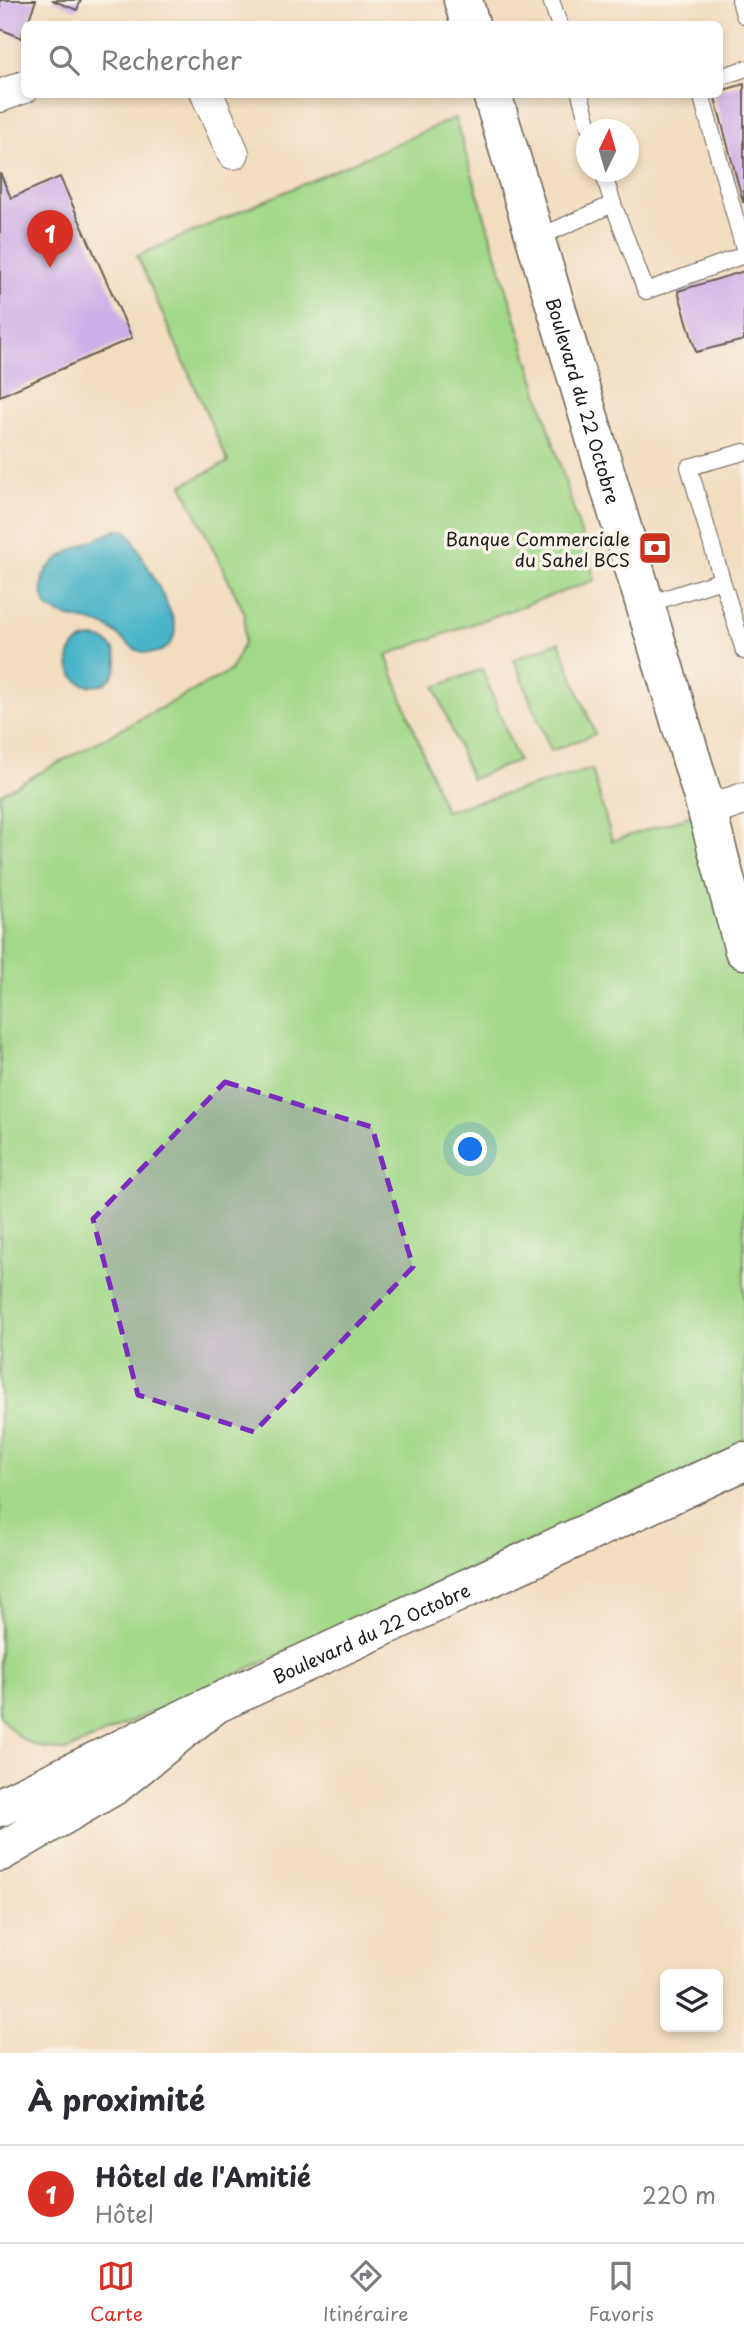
<!DOCTYPE html>
<html lang="fr">
<meta charset="utf-8">
<style>
:root{--surface:#fff;--page:#f7f7f7;--text:#2b2b33;--muted:#7c7c81;--line:#e1e1e2;--accent:#d93025}
body{margin:0;font-family:"Playpen Sans",sans-serif;background:var(--page);color:var(--text)}
.controls{position:absolute;right:21px;bottom:21px;display:grid;overflow:hidden;border-radius:10px;box-shadow:0 4px 10px #0003}
.controls button{width:63px;height:63px;display:grid;place-items:center;padding:0;border:0;border-bottom:2px solid var(--line);background:var(--surface);color:var(--text);font:35px sans-serif}
.compass{position:absolute;left:576px;top:119px;width:63px;height:63px;border-radius:50%;background:var(--surface);box-shadow:0 4px 10px #0003;rotate:5deg}
.you{position:absolute;left:471px;top:1150px;width:24px;height:24px;margin:-18px;border:5px solid #fff;border-radius:50%;background:#1a73e8;box-shadow:0 0 0 10px #1a73e833}
.badge{display:grid;place-items:center;width:46px;height:46px;border-radius:50%;background:var(--accent);color:#fff;font-size:23px;font-weight:700}
.pin{position:absolute;translate:-50% -58px;filter:drop-shadow(0 2px 4px #0008)}
.pin::after{content:'';position:absolute;top:37px;width:24px;height:21px;background:inherit;clip-path:polygon(0 0,100% 0,50% 100%)}
.list{margin:0;padding:0;list-style:none}
h2{display:flex;justify-content:space-between;align-items:center;height:91px;margin:0;padding:0 28px;font-size:30px}
h2 small{font-size:23px;font-weight:400;color:var(--muted)}
.list li{display:grid;grid-template-columns:46px 1fr auto;gap:21px;align-items:center;box-sizing:border-box;height:98px;padding:0 28px;border-top:2px solid var(--line)}
.list b{display:block;font-size:26px;white-space:nowrap}
.list p{margin:0;font-size:23px;white-space:nowrap;color:var(--muted)}
.list em{font-size:23px;font-style:normal;color:var(--muted)}
.icon{flex:none;width:38px;height:38px;fill:none;stroke:currentColor;stroke-width:2;stroke-linecap:round;stroke-linejoin:round}
.map{position:relative;flex:none;width:744px;height:2053px;overflow:hidden}
.search{position:absolute;background:var(--surface);box-shadow:0 4px 10px #0003;left:21px;right:21px;top:21px;height:77px;display:flex;align-items:center;gap:18px;box-sizing:border-box;padding:0 24px;border-radius:10px;color:var(--muted);font-size:26px}
.sheet{height:189px;background:var(--surface)}
nav{display:flex;justify-content:space-around;align-items:center;box-sizing:border-box;height:98px;border-top:2px solid var(--line);background:var(--surface);font-size:19px;color:var(--muted)}
nav a{display:grid;justify-items:center;gap:4px}
nav .on{color:var(--accent)}
.map>svg:first-child{display:block}
</style>
<div class="map">
<svg width="744" height="2053" viewBox="0 0 744 2053">
<rect width="100%" height="100%" fill="#f7f3e8"/>
<filter id="ink" filterUnits="userSpaceOnUse"><feTurbulence type="fractalNoise" baseFrequency=".0143" numOctaves="2"/><feDisplacementMap in="SourceGraphic" scale="14" xChannelSelector="R" yChannelSelector="G"/><feConvolveMatrix kernelMatrix="1 2 1 2 8 2 1 2 1" color-interpolation-filters="sRGB"/></filter>
<filter id="wash" filterUnits="userSpaceOnUse"><feTurbulence type="fractalNoise" baseFrequency=".00686" numOctaves="4" result="noise"/><feDisplacementMap in="SourceGraphic" scale="28" xChannelSelector="R" yChannelSelector="G"/><feGaussianBlur stdDeviation="1.57" result="paint"/><feColorMatrix in="noise" values="0 0 0 0 0 0 0 0 0 0 0 0 0 0 0 0 0 1.4 0 .05"/><feComposite in="paint" operator="in"/></filter>
<g filter="url(#wash)">
<rect width="100%" height="100%" fill="#f3ddbf"/>
<g fill="#a2d889" stroke="#5f7a52" stroke-width="2">
<path d="M455 118 595 580 386 655 445 811 592 769 612 841 699 813 744 973V1445L66 1751C32 1747 21 1744 0 1716V794L230 671 244 643 245 614 182 485 228 462 137 256Z"/>
<path d="M559 642 595 734 551 751 514 659Z"/>
<path d="M482 669 518 761 471 779 435 687Z"/>
</g>
<g fill="#4ab4c7" stroke="#336872" stroke-width="2">
<path d="M117 530H124L130 534C140 554 177 614 175 632 174 639 169 647 163 650 156 654 144 654 137 650 126 645 118 633 107 627 86 617 65 621 46 606 43 597 40 588 43 578 49 555 97 539 117 530Z"/>
<circle cx="93" cy="662" r="24"/>
</g>
<g id="blocks">
<g fill="#ceaee8">
<path d="M0 0H36L27 24H24L22 38 0 29Z"/>
<path d="M52 0H81L77 10Z"/>
<path d="M744 84V202H743L714 94H720V91Z"/>
<path d="M0 173 11 198 60 177 132 338 0 396Z"/>
<path d="M744 271V340L696 352 678 291Z"/>
</g>
</g>
</g>
<g filter="url(#ink)">
<use href="#blocks" fill-opacity="0" stroke="#676055" stroke-width="2"/>
<g fill="none" stroke-linecap="round" stroke-linejoin="round">
<defs>
<g id="service">
<path d="M551 0 559 24"/>
<path d="M740 0 744 15"/>
<path d="M720 77 744 69"/>
<path d="M580 94 590 130"/>
<path d="M701 94 744 249"/>
<path d="M603 172 613 204"/>
<path d="M535 239 613 204 646 291 744 255"/>
<path d="M722 580 689 467 744 452"/>
<path d="M645 605 722 580 744 651"/>
</g>
<g id="minor">
<path d="M207 94 233 153"/>
<path d="M0 96 24 87"/>
<path d="M707 811 744 799"/>
</g>
<g id="tertiary">
<path d="M463 0 470 24"/>
<path id="s1" d="M492 94 707 811 744 950"/>
<path id="s2" d="M0 1807 215 1704 744 1461"/>
</g>
<path id="primary" d="M0 1852 115 1785 215 1704"/>
</defs>
<use href="#service" stroke="#676055" stroke-width="18"/>
<use href="#minor" stroke="#676055" stroke-width="34"/>
<use href="#tertiary" stroke="#676055" stroke-width="41"/>
<use href="#primary" stroke="#676055" stroke-width="41"/>
<use href="#service" stroke="#fff" stroke-width="16"/>
<use href="#minor" stroke="#fff" stroke-width="32"/>
<use href="#tertiary" stroke="#fff" stroke-width="38"/>
<use href="#primary" stroke="#fff" stroke-width="38"/>
</g>
</g>
<path fill="#7b2cbf" fill-opacity="0.2" stroke="#7b2cbf" stroke-width="5" stroke-dasharray="14 9" stroke-linejoin="round" d="M225 1082 372 1127 413 1267 254 1432 138 1395 93 1219Z"/>
<defs>
<symbol id="bank-square" viewBox="-11 -11 22 22"><rect x="-9" y="-9" width="18" height="18" rx="4" fill="#c8321e" stroke="#f7f3e8"/><path d="M-6-4H6V4H-6ZM0-2.3a2.3 2.3 0 1 0 0 4.6a2.3 2.3 0 1 0 0-4.6Z" fill="#fff"/></symbol>
</defs>
<g fill-rule="evenodd">
<use href="#bank-square" x="636" y="529" width="38" height="38"/>
</g>
<g text-anchor="middle" dominant-baseline="central" stroke-width="7" stroke-linejoin="round" paint-order="stroke">
<g font-size="18" fill="#1c1c1c" stroke="#f7f3e8">
<text stroke="none"><textPath href="#s1" startOffset="320">Boulevard du 22 Octobre</textPath></text>
<text stroke="none"><textPath href="#s2" startOffset="410">Boulevard du 22 Octobre</textPath></text>
</g>
<g font-size="18" fill="#1c1c1c" stroke="#f7f3e8" text-anchor="end">
<text x="630" y="538">Banque Commerciale<tspan x="630" dy="21">du Sahel BCS</tspan></text>
</g>
</g>
</svg>
<div class="controls">
<button><svg class="icon" aria-label="layers" viewBox="0 0 24 24"><path d="M12 4l9 5-9 5-9-5zM3 14l9 5 9-5"/></svg></button>
</div>
<svg class="compass" viewBox="-18 -18 36 36"><path d="M0-13l5 13h-10z" fill="#e53935"/><path d="M0 13l5-13h-10z" fill="#7c7c81"/></svg>
<div class="you"></div>
<div class="pin badge" style="left:50px;top:268px">1</div>
<div class="search"><svg class="icon" aria-label="search" viewBox="0 0 24 24"><circle cx="10" cy="10" r="6"/><path d="M15 15l6 6"/></svg>Rechercher</div>
</div>
<section class="sheet">
<h2>À proximité<small></small></h2>
<ul class="list">
<li><span class="badge">1</span><div><b>Hôtel de l'Amitié</b><p>Hôtel</p></div><em>220 m</em></li>
</ul>
</section>
<nav>
<a class="on"><svg class="icon" aria-label="map" viewBox="0 0 24 24"><path d="M3 6l6-2 6 2 6-2v14l-6 2-6-2-6 2zM9 4v14M15 6v14"/></svg>Carte</a>
<a><svg class="icon" aria-label="directions" viewBox="0 0 24 24"><path d="M12 3l9 9-9 9-9-9zM9 14v-3h6M13 9l2 2-2 2"/></svg>Itinéraire</a>
<a><svg class="icon" aria-label="saved" viewBox="0 0 24 24"><path d="M7 4h10v16l-5-4-5 4z"/></svg>Favoris</a>
</nav>
